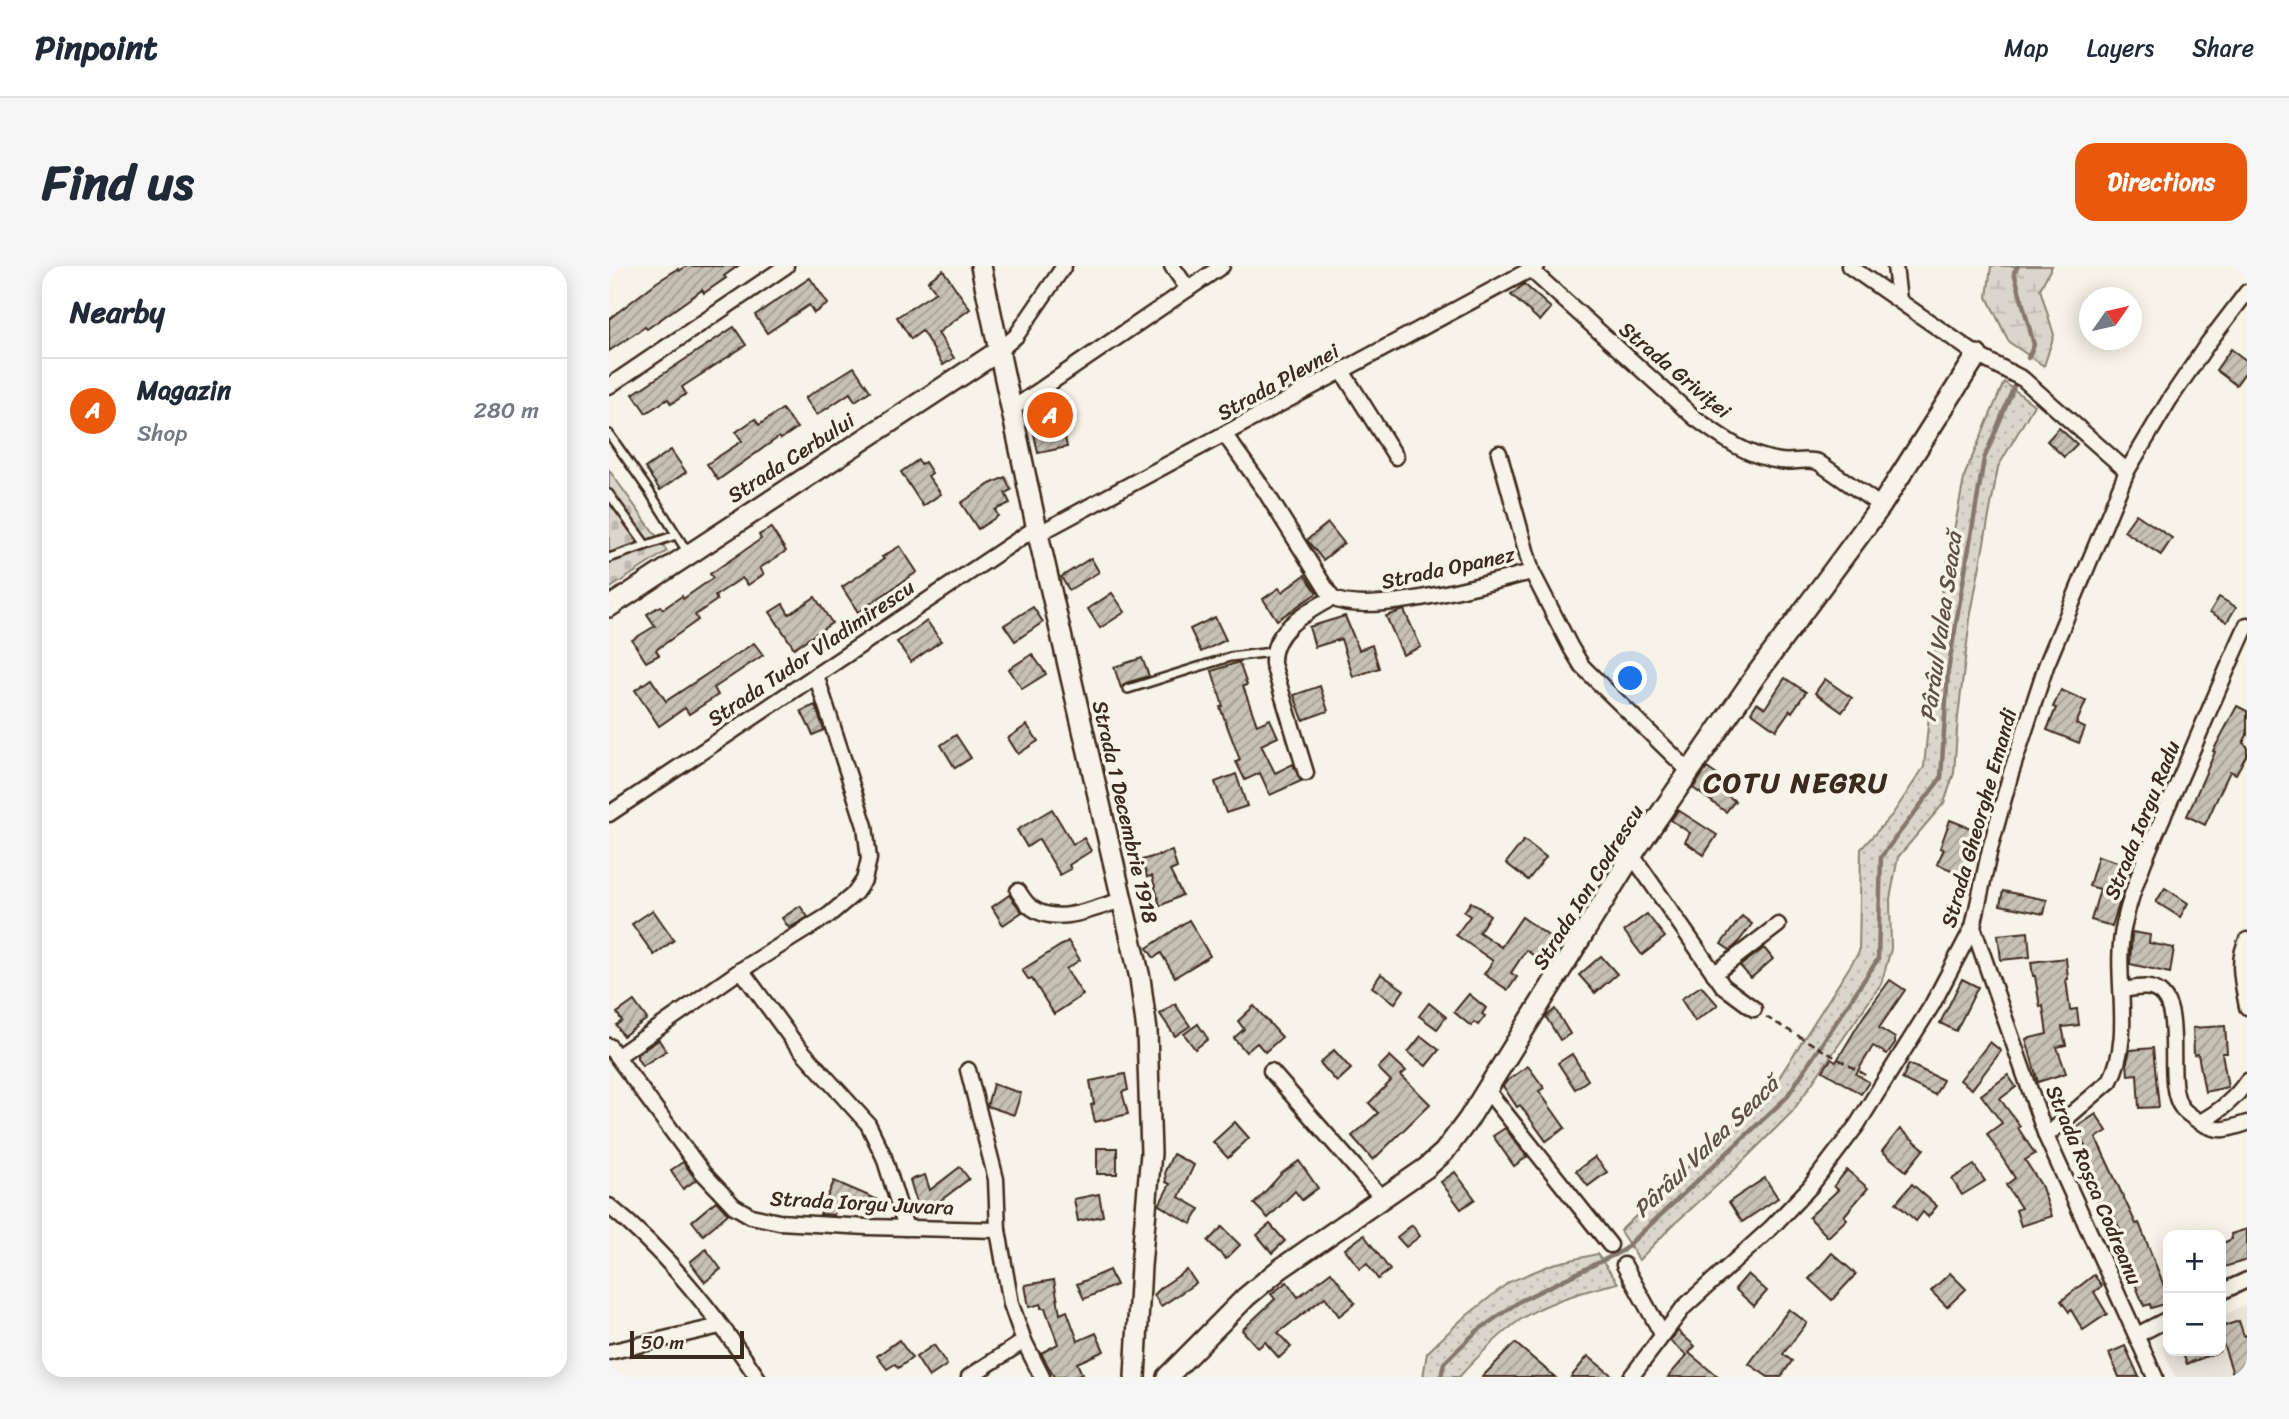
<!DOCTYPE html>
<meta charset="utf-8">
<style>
:root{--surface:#fff;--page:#f6f6f7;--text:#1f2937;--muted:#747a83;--line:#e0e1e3;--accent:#ea580c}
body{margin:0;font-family:Sriracha,sans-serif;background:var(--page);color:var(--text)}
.controls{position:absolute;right:21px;bottom:21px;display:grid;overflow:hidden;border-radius:14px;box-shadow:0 4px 18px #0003}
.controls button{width:63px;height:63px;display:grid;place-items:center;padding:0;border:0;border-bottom:2px solid var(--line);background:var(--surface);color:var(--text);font:35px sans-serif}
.compass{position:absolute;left:1470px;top:21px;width:63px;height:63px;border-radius:50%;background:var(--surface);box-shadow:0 4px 18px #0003;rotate:56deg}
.scale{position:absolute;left:21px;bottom:18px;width:114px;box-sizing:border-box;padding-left:7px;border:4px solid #3b2a1e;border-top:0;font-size:19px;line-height:24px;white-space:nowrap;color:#3b2a1e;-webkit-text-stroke:5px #f7f3e8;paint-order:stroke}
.you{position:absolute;left:1022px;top:413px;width:24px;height:24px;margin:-18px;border:5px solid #fff;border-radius:50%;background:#1a73e8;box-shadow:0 0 0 10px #1a73e833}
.badge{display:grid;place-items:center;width:46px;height:46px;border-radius:50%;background:var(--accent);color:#fff;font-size:23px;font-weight:700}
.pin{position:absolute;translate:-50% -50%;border:4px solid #fff;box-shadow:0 2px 7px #0006}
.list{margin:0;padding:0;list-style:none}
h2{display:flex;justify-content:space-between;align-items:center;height:91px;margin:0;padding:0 28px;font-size:30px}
h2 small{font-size:23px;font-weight:400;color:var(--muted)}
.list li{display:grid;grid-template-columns:46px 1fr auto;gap:21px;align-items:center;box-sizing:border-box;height:105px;padding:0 28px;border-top:2px solid var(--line)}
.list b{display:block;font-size:26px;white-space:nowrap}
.list p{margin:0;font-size:23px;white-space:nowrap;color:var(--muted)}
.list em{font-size:23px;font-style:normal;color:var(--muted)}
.map{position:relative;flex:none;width:1638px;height:1111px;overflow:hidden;border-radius:21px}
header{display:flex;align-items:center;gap:42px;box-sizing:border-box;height:98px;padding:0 35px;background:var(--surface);border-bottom:2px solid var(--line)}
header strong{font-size:33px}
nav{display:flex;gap:38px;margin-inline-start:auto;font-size:24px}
.intro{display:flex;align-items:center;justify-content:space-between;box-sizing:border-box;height:168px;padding:0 42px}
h1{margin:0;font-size:49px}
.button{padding:18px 32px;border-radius:21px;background:var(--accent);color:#fff;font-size:24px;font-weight:700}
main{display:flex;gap:42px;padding:0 42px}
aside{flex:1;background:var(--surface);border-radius:21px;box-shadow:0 4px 18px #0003}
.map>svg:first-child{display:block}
</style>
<header>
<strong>Pinpoint</strong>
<nav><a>Map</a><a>Layers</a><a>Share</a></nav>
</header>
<div class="intro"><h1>Find us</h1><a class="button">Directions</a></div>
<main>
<aside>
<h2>Nearby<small></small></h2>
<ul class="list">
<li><span class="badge">A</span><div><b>Magazin</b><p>Shop</p></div><em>280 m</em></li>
</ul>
</aside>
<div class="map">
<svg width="1638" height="1111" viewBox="0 0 1638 1111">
<defs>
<pattern id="grass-dots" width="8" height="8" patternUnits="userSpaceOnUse" patternTransform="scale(1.75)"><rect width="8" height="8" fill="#dbd6cb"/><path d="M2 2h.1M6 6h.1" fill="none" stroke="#bdb8ae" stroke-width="1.8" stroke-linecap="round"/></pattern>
<pattern id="wetland-marsh" width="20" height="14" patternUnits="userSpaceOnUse" patternTransform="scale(1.75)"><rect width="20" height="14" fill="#dbd6cb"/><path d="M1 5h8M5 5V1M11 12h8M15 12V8" fill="none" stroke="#bdb8ae"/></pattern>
<pattern id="cemetery-stones" width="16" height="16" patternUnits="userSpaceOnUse" patternTransform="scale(1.75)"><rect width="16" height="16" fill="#dbd6cb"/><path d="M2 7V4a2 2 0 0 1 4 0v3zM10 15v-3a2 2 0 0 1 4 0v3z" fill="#bdb8ae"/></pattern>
<pattern id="building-hatch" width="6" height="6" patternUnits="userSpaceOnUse" patternTransform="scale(1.75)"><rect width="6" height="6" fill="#c8c1b6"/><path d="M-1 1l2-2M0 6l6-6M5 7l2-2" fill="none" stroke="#a49d93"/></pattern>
</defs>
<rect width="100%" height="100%" fill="#f7f3e8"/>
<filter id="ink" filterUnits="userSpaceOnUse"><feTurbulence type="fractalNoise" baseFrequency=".0143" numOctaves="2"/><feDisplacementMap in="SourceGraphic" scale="14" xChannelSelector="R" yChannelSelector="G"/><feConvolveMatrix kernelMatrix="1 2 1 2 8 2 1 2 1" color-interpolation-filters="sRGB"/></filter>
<g filter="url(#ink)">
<path fill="#e9e4d9" d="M1638 1038V1111H1566L1553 1080 1559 1076V1085H1612V1050Z"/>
<g fill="url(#grass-dots)" stroke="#8b8074" stroke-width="2">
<path d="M1395 116 1425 139 1389 201 1361 353 1349 451 1345 507 1335 537 1289 591 1281 633 1282 683 1272 718 1183 846 1124 905 1063 960 1030 994 1011 965 1164 821 1250 686 1252 583 1283 549 1315 501 1331 335 1356 208Z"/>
<path d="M988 988 1009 1017C979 1024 947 1033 920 1048 895 1063 870 1089 850 1111H814L818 1087 851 1055 900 1016 944 998Z"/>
</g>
<path fill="url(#wetland-marsh)" stroke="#8b8074" stroke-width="2" d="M1382 0H1443L1431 23 1445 69 1435 100 1400 76 1378 31Z"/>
<path fill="url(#cemetery-stones)" stroke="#8b8074" stroke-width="2" d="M0 204 58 285 0 323Z"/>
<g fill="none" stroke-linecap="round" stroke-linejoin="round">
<g stroke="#84786c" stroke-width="4.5">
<path d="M1409 0 1405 6 1425 79 1419 92"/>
<path d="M832 1111 835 1097 868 1065 911 1035 1013 985 1177 832 1269 693 1272 591 1332 512 1339 405 1375 193 1406 118"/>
</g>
</g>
<g fill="url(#building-hatch)" stroke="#3b2a1e" stroke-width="2">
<path d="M78 0H129L115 10 117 12 95 27 93 24 38 63 36 61 0 85V53L48 16 69 3 70 5Z"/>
<path d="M334 4 361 43 329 67 345 92 334 99 313 65 302 73 288 51 327 26 319 15Z"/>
<path d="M201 12 219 38 205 47 200 39 158 67 146 49Z"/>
<path d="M915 18 942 42 931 55 902 29Z"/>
<path d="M125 61 137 79 73 121 77 128 62 138 59 133 37 147 24 128Z"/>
<path d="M1622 83 1638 95V104L1627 119 1607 104Z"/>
<path d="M245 101 261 125 246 135 241 127 208 149 196 132Z"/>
<path d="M173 143 188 162 172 173 170 171 109 214 98 198 133 175 127 166 146 153 150 159Z"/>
<path d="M453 157 458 181 429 187 424 163Z"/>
<path d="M1450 162 1468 178 1455 191 1438 175Z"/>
<path d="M62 184 77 206 51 224 36 202Z"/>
<path d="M309 194 312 198 316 196 323 207 319 210 332 228 314 240 292 206Z"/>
<path d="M396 211 402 224 396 227 401 237 386 244 389 250 369 263 352 237 381 218Z"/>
<path d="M1527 248 1563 272 1552 289 1515 265Z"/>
<path d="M719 257 735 277 714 294 698 274Z"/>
<path d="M162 262 177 285 151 302 155 308 139 319 133 312 106 330 108 334 86 349 89 354 47 384 50 389 37 396 23 374 46 360 38 348 51 340 54 343 73 330 74 333 104 312 101 308 152 273 150 269Z"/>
<path d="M291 280 308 306 249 346 233 321 275 293 273 291Z"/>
<path d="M482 292 490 306 460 324 452 311Z"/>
<path d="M696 309 708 327 668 354 654 333 670 322 673 326Z"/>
<path d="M503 327 516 346 491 362 479 343Z"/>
<path d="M206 331 223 357 185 382 161 346 174 338 180 348Z"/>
<path d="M1610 331 1627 341 1618 356 1601 346Z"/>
<path d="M424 341 434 356 406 375 395 359Z"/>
<path d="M795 344 812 381 794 389 777 350Z"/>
<path d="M736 350 750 384 763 379 770 402 744 411 732 373 706 381 700 361Z"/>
<path d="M606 351 617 374 592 386 581 363Z"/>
<path d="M318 355 332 375 302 396 288 376Z"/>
<path d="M145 377 154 389 105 422 109 429 80 448 76 442 50 460 26 424 42 413 57 435Z"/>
<path d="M423 388 437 408 413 423 400 403Z"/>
<path d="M533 392 540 410 517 417 512 422 505 401Z"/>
<path d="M630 396 638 419 634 420 648 459 661 453 669 471 652 479 666 507 684 498 692 515 661 529 651 507 636 514 627 496 631 494 611 441 614 440 603 405Z"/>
<path d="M1176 412 1197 426 1183 446 1181 444 1167 464 1142 446 1148 437 1156 442Z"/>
<path d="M1216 413 1243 432 1233 446 1206 427Z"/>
<path d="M711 420 719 445 694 454 685 429Z"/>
<path d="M1452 424 1477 435 1467 458 1476 462 1470 477 1438 464 1447 442 1444 441Z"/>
<path d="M206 439 215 464 204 469 192 445Z"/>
<path d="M1628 440 1638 445V469L1634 477 1638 480V488L1627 508 1621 505 1596 559 1578 550 1606 486 1604 485Z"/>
<path d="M418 459 429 475 409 488 399 472Z"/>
<path d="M347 469 362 492 346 502 332 479Z"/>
<path d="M1098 502 1115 514 1109 523 1126 535 1117 546 1084 522Z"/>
<path d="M627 508 638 540 617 547 606 516Z"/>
<path d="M443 543 464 578 475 572 482 585 460 599 462 603 451 609 430 573 418 581 408 564Z"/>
<path d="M1069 544 1108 569 1095 589 1076 576 1081 567 1062 554Z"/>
<path d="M1341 554 1369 565 1354 609 1328 598 1335 583 1331 582Z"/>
<path d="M915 574 937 591 919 614 897 597Z"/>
<path d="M563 585 568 602 561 605 573 629 551 640 543 610 538 611 533 594Z"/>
<path d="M1489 590 1522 600 1503 660 1482 654 1491 623 1480 620Z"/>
<path d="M1556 622 1579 637 1571 651 1547 636Z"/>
<path d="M1394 625 1438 634 1435 648 1391 639Z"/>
<path d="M400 629 413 646 394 659 383 641Z"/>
<path d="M862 636 881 649 870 666 892 681 913 651 945 674 931 694 917 684 902 707 908 711 899 724 875 708 884 695 847 669 861 650 855 646Z"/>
<path d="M191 640 199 651 180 662 173 652Z"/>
<path d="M44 644 65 674 45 689 23 658Z"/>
<path d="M1038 648 1056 671 1033 689 1015 665Z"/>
<path d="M1133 650 1143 658 1127 679 1121 684 1112 678Z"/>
<path d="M580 654 601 690 566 711 552 687 545 692 538 682Z"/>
<path d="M1419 666 1421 691 1392 694 1389 669Z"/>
<path d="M1523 666 1541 669 1540 677 1565 682 1561 707 1521 698Z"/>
<path d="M459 675 471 694 457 703 474 729 445 748 423 713 420 714 413 704Z"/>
<path d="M1155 682 1164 693 1142 712 1131 700Z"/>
<path d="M992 690 1008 708 986 727 970 709Z"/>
<path d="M1457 692 1459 713H1457L1461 744 1468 743 1470 759 1453 761 1457 779 1448 781 1457 807 1429 816 1417 773 1438 768 1434 740 1431 741 1426 710H1424L1422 696Z"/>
<path d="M772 708 795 724 786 737 763 721Z"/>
<path d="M1353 713 1369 721 1347 765 1331 757Z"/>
<path d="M1281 714 1296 724 1270 762 1286 772V777L1278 788 1264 780 1247 808 1260 816 1252 828 1214 805 1222 793 1227 796 1254 751Z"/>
<path d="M1092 720 1109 739 1086 755 1072 733Z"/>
<path d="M860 728 877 742 873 748 876 750 869 759 865 756 862 760 845 746Z"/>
<path d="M25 735 38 753 14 770 7 759 13 755 8 747Z"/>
<path d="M820 737 837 751 828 763 810 750Z"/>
<path d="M566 738 581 760 566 770 551 748Z"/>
<path d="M645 740 673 771 656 786 648 777 637 786 625 772 635 763 629 755Z"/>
<path d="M946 743 961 768 951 774 937 751Z"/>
<path d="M589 758 599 773 586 783 575 768Z"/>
<path d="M1616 760 1618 787H1613L1619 821 1596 826 1589 788 1585 789 1584 762Z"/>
<path d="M812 770 830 784 817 800 799 786Z"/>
<path d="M50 774 57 785 33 800 28 792V788Z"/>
<path d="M1381 776 1392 785 1363 823 1351 814Z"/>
<path d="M1544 782 1550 841 1530 842 1528 808 1519 809 1518 796 1521 784Z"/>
<path d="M725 784 742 803 728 816 711 797Z"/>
<path d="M963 788 979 814 966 823 949 797Z"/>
<path d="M781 790 797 805 792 809 821 838 764 894 743 870 769 847 760 837 782 815 769 802Z"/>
<path d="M1300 798 1334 814 1326 829 1293 813Z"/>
<path d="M919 800 935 822 930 825 956 862 937 875 911 839 908 841 894 820 898 815Z"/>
<path d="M516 808 519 824 513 826 519 848 486 856 482 839 485 838 481 815Z"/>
<path d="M1399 809 1407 821 1391 833 1411 860 1409 862 1426 888 1416 894 1432 919 1443 950 1412 960 1407 944 1412 942 1397 919 1406 912 1378 868 1393 857 1372 829Z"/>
<path d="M384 818 412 827 405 849 378 840Z"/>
<path d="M1487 848 1498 865 1487 872 1527 958 1530 957 1559 1030V1037L1542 1042 1541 1038 1535 1040 1508 973 1514 970 1504 948 1498 951 1493 939 1491 940 1470 896 1483 891 1465 863Z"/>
<path d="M626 856 640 872 619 892 604 876Z"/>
<path d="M896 862 918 891 905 900 884 870Z"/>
<path d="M1291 863 1315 883 1297 905 1273 885Z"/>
<rect x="488" y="882" width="20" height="26"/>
<path d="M564 888 585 899 570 931 591 943 582 958 550 939 561 918 557 916 556 905Z"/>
<path d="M986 891 998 906 979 920 967 905Z"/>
<path d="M690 895 709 922 693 934 686 925 659 952 645 938 673 907Z"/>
<path d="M74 896 87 914 74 923 62 904Z"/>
<path d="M1365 899 1376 915 1353 929 1343 913Z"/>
<path d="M351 901 360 913 324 940 310 944 301 914 316 909 321 924Z"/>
<path d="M1238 904 1259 922 1235 950 1238 953 1219 971 1200 951 1229 924 1225 920Z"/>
<path d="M846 906 866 933 852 943 832 916Z"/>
<path d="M1156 912 1169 932 1133 956 1120 936Z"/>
<path d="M225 915 267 933 263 943 233 930 225 949 211 948Z"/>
<path d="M1303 918 1328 940 1319 951 1314 946 1307 955 1287 937Z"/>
<path d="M490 928 494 950 469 955 465 933Z"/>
<path d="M107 935 119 948 94 969 83 955Z"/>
<path d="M661 958 676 975 663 987 648 969Z"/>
<path d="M803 959 811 970 797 981 788 971Z"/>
<path d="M613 961 631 979 617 993 599 975Z"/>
<path d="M1638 963V994L1612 1002V978L1623 973 1622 968Z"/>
<path d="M755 969 781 1004 769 1013 758 998 751 1003 736 983Z"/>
<path d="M97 983 112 1003 96 1016 81 996Z"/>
<path d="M1223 987 1247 1008 1223 1034 1200 1013Z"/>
<path d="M500 1004 507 1019 475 1033 468 1018Z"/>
<path d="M578 1004 587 1017 552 1040 545 1029 553 1021Z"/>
<path d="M722 1006 746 1037 730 1050 716 1031 669 1067 682 1081 670 1092 656 1076 649 1082 633 1064 666 1033 662 1028 678 1016 689 1031Z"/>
<path d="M1341 1007 1357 1023 1338 1041 1322 1025Z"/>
<path d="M1139 1008 1158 1025 1145 1040 1126 1023Z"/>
<path d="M1485 1009 1493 1020 1485 1026 1498 1048 1474 1064 1462 1044 1460 1046 1452 1035Z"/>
<path d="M445 1014 451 1048 458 1045 469 1075 487 1067 495 1085 468 1097 473 1108 467 1111H445L432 1087 449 1078 436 1042H432V1038L420 1041 416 1019Z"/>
<path d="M1180 1043 1198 1057 1174 1088 1183 1095 1172 1111H1159L1140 1098Z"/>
<path d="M1630 1055 1635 1070 1638 1069V1111H1625L1612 1071V1061Z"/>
<path d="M1069 1065 1086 1080 1080 1087 1109 1111H1059L1078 1089 1061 1075Z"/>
<path d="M290 1074 303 1092 289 1102 286 1098 278 1103 268 1090Z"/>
<path d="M906 1077 946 1111H873Z"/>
<path d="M325 1079 338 1099 320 1111 307 1091Z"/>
<path d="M1516 1080 1530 1111H1510L1500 1087Z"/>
<path d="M1573 1085H1611L1578 1098Z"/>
<path d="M979 1090 1005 1111H962Z"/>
</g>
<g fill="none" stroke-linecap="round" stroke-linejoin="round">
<defs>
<g id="lane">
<path d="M0 168 40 225 79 287"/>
<path d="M0 228 36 278"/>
<path d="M0 292 67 269"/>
<path d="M519 423 621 391 663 386"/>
</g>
<g id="street">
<path d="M563 0 579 23"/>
<path d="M1240 0 1368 89 1414 113 1518 205"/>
<path d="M1286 0 1290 34"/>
<path d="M922 4 1086 152C1112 171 1137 190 1171 195 1184 197 1196 192 1209 196L1272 240"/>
<path d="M391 84 407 70 455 0"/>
<path d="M733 105 787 191"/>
<path d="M0 120 177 0"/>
<path d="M403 143 613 0"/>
<path d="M616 169 656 225 723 332C760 352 880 316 923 306"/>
<path d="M890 187 923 306 962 382 973 400 991 418 1080 505"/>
<path d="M429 268 928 0"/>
<path d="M697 507 664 398C662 364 698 346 723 332"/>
<path d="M0 548 428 261"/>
<path d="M1023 589 1114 720 1145 743"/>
<path d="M409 625C413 631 417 638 423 642 448 660 486 642 513 634"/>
<path d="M1364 661 1437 870 1546 1111"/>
<path d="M1638 674C1627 695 1634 718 1638 741"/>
<path d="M132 704 185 776 259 858 275 891 297 962"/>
<path d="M1105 708 1169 659"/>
<path d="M1514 724C1522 723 1532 720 1541 722 1581 730 1552 815 1573 842 1578 848 1585 852 1591 856 1610 846 1626 833 1638 815"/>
<path d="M0 780 94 907 125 940 142 950 170 956 258 961 389 964"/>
<path d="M9 790 132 704 220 649 246 627 255 614 260 593 256 560 207 409"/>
<path d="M359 804 387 913 389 964 402 1038 415 1075 433 1111"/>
<path d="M662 805 773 932"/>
<path d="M877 823 1001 979"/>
<path d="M1591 856C1610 867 1617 864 1638 857"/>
<path d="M1437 870 1501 815C1526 767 1503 709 1515 658 1526 609 1552 556 1572 510 1594 459 1615 409 1638 359"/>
<path d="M0 940C58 987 107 1049 148 1111"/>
<path d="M1015 999 1053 1068"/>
<path d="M1612 1026 1638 1014"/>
<path d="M1528 1069 1559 1053"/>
<path d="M0 1086 111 1060"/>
<path d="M360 1111 415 1075"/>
<path d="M1022 1111 1075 1041 1162 962 1201 921 1248 859 1323 739 1364 661 1381 583 1402 507 1437 400 1518 205 1561 133 1599 77 1638 26"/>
</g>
<g id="secondary">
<path d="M372 0 429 268 531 712 538 765 542 887 532 1000 526 1111"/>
<path d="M0 341 391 84"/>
<path d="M558 1111 637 1031 671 1003 817 902 835 886 859 854 1023 589 1147 409 1272 240 1368 89"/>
</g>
</defs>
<use href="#lane" stroke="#3b2a1e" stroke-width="12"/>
<use href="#street" stroke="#3b2a1e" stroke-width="19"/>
<use href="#secondary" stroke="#3b2a1e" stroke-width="24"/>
<path stroke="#3b2a1e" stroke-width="2.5" stroke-dasharray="7 5" stroke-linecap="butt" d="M1157 751 1260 811"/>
<use href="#lane" stroke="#f7f3e8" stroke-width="7"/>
<use href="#street" stroke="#f7f3e8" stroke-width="14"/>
<use href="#secondary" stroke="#f7f3e8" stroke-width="19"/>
</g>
</g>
<g text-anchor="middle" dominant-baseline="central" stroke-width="7" stroke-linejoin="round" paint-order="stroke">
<g font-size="21" fill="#3b2a1e" stroke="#f7f3e8">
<text transform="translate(1066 104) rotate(40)">Strada Griviței</text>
<text transform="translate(669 116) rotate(-29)">Strada Plevnei</text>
<text transform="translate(182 192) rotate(-33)">Strada Cerbului</text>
<text transform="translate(839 302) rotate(-12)">Strada Opanez</text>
<text transform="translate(202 387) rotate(-34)">Strada Tudor Vladimirescu</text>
<text transform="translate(516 546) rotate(77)">Strada 1 Decembrie 1918</text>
<text transform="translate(1370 552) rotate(-74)">Strada Gheorghe Emandi</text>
<text transform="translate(1533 554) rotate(-68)">Strada Iorgu Radu</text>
<text transform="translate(979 621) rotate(-58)">Strada Ion Codrescu</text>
<text transform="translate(1485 919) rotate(67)">Strada Roșca Codreanu</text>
<text transform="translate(253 937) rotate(3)">Strada Iorgu Juvara</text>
</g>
<g font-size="23" font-style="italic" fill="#5f5145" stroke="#f7f3e8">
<text transform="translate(1332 361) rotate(-82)">Pârâul Valea Seacă</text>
<text transform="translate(1097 881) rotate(-44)">Pârâul Valea Seacă</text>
</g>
<g font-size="28" font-weight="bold" letter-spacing="2" fill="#3b2a1e" stroke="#f7f3e8">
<text x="1187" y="516">COTU NEGRU</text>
</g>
</g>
</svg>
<div class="controls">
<button>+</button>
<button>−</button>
</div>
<svg class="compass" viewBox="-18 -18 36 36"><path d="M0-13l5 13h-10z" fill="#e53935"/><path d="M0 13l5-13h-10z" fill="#747a83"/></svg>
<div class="scale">50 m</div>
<div class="you"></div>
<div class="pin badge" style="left:441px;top:149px">A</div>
</div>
</main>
